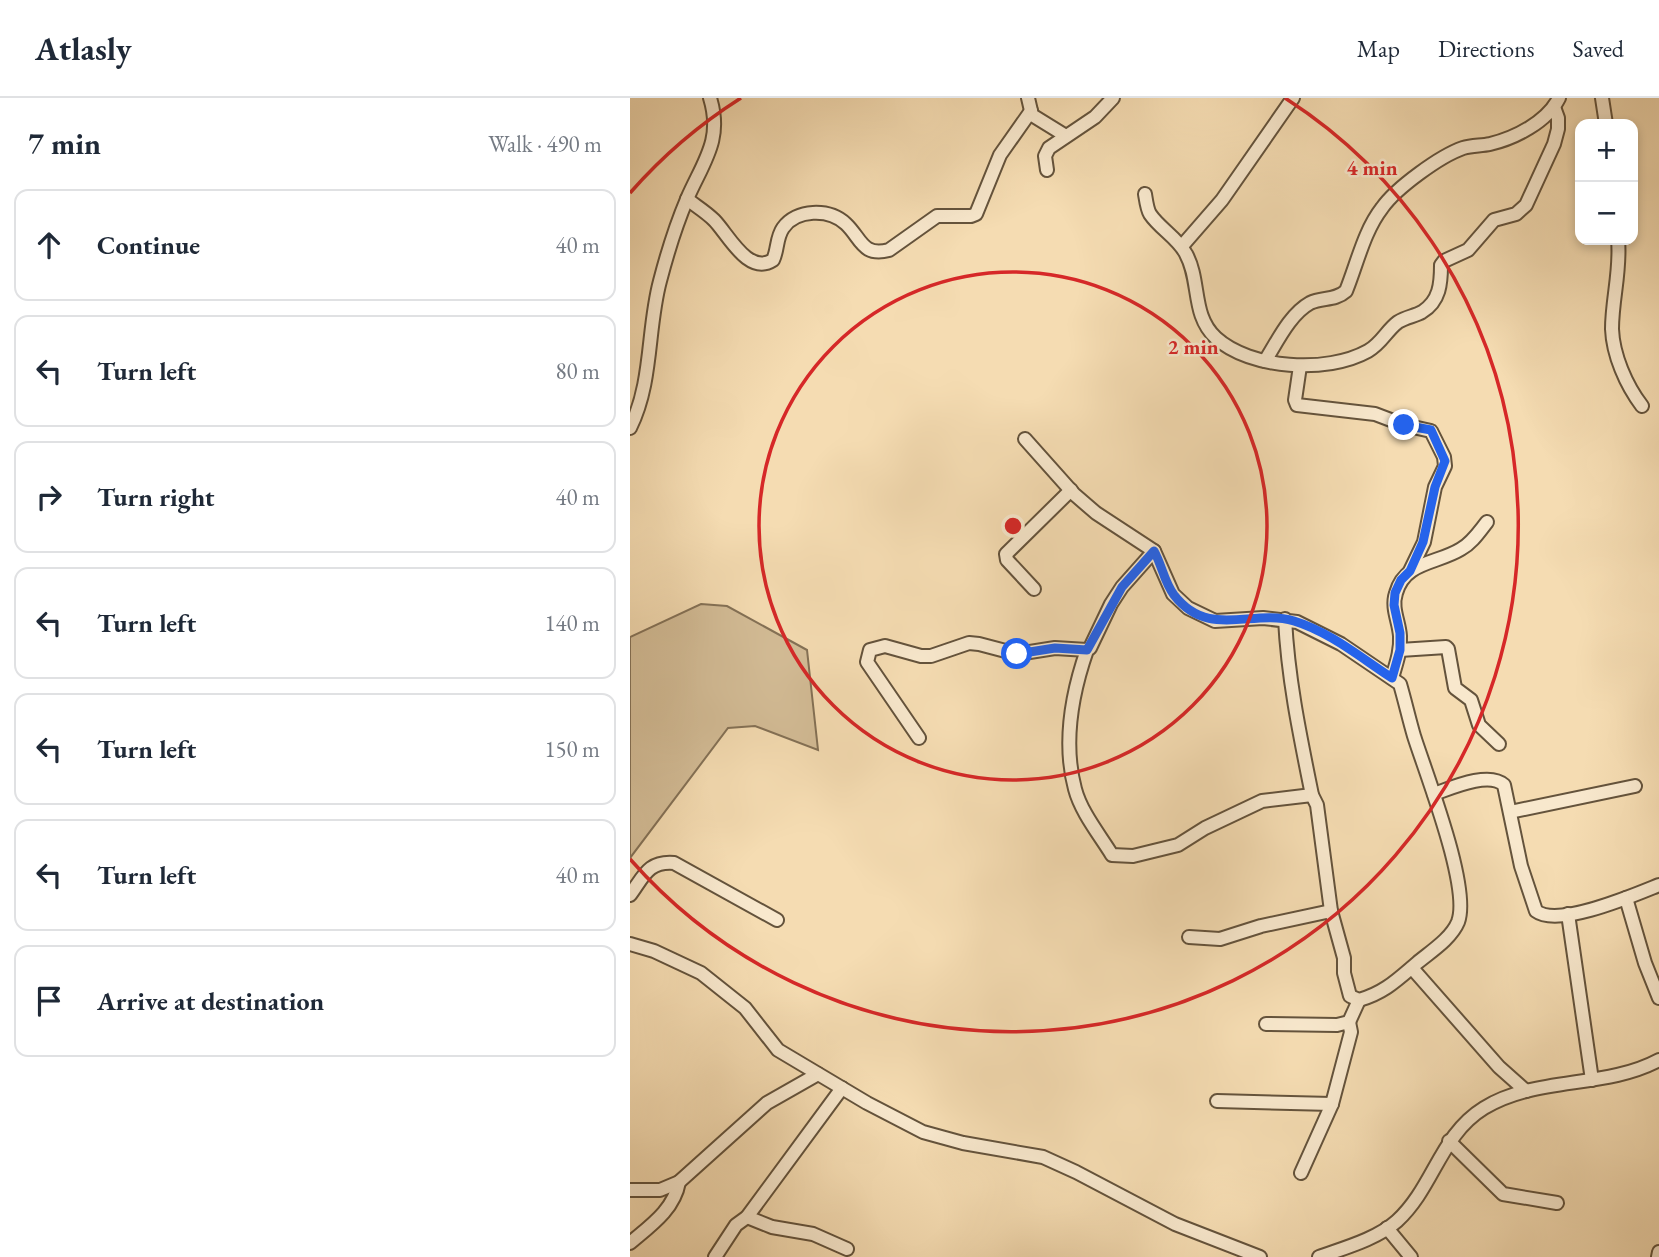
<!DOCTYPE html>
<meta charset="utf-8">
<style>
:root{--surface:#fff;--page:#f2f2f3;--text:#1f2937;--muted:#747a83;--line:#e0e1e3}
body{margin:0;font-family:"EB Garamond",serif;background:var(--page);color:var(--text)}
.controls{position:absolute;right:21px;top:21px;display:grid;overflow:hidden;border-radius:14px;box-shadow:0 4px 10px #0003}
.controls button{width:63px;height:63px;display:grid;place-items:center;padding:0;border:0;border-bottom:2px solid var(--line);background:var(--surface);color:var(--text);font:35px sans-serif}
.stop{position:absolute;width:21px;height:21px;margin:-16px;border:5px solid #2563eb;border-radius:50%;background:#fff}
.stop.end{background:#2563eb;border-color:#fff;box-shadow:0 2px 7px #0008}
.list{margin:0;padding:0;list-style:none}
h2{display:flex;justify-content:space-between;align-items:center;height:91px;margin:0;padding:0 28px;font-size:30px}
h2 small{font-size:23px;font-weight:400;color:var(--muted)}
.list li{display:grid;grid-template-columns:46px 1fr auto;gap:21px;align-items:center;box-sizing:border-box;height:112px;margin:0 14px 14px;padding:0 14px;border:2px solid var(--line);border-radius:14px}
.list b{display:block;font-size:26px;white-space:nowrap}
.list em{font-size:23px;font-style:normal;color:var(--muted)}
.icon{flex:none;width:38px;height:38px;fill:none;stroke:currentColor;stroke-width:2;stroke-linecap:round;stroke-linejoin:round}
.map{position:relative;flex:none;width:1029px;height:1159px;overflow:hidden}
header{display:flex;align-items:center;gap:42px;box-sizing:border-box;height:98px;padding:0 35px;background:var(--surface);border-bottom:2px solid var(--line)}
header strong{font-size:33px}
nav{display:flex;gap:38px;margin-inline-start:auto;font-size:24px}
main{display:flex}
aside{flex:1;background:var(--surface)}
.map>svg:first-child{display:block}
</style>
<header>
<strong>Atlasly</strong>
<nav><a>Map</a><a>Directions</a><a>Saved</a></nav>
</header>
<main>
<aside>
<h2>7 min<small>Walk · 490 m</small></h2>
<ul class="list">
<li><svg class="icon" aria-label="ahead" viewBox="0 0 24 24"><path d="M12 20V5M6 11l6-6 6 6"/></svg><div><b>Continue</b></div><em>40 m</em></li>
<li><svg class="icon" aria-label="left" viewBox="0 0 24 24"><path d="M17 20v-9H6M10 6l-5 5 5 5"/></svg><div><b>Turn left</b></div><em>80 m</em></li>
<li><svg class="icon" aria-label="right" viewBox="0 0 24 24"><path d="M7 20v-9h11M14 6l5 5-5 5"/></svg><div><b>Turn right</b></div><em>40 m</em></li>
<li><svg class="icon" aria-label="left" viewBox="0 0 24 24"><path d="M17 20v-9H6M10 6l-5 5 5 5"/></svg><div><b>Turn left</b></div><em>140 m</em></li>
<li><svg class="icon" aria-label="left" viewBox="0 0 24 24"><path d="M17 20v-9H6M10 6l-5 5 5 5"/></svg><div><b>Turn left</b></div><em>150 m</em></li>
<li><svg class="icon" aria-label="left" viewBox="0 0 24 24"><path d="M17 20v-9H6M10 6l-5 5 5 5"/></svg><div><b>Turn left</b></div><em>40 m</em></li>
<li><svg class="icon" aria-label="arrive" viewBox="0 0 24 24"><path d="M6 21V4h12l-3 4 3 4H6"/></svg><div><b>Arrive at destination</b></div></li>
</ul>
</aside>
<div class="map">
<svg width="1029" height="1159" viewBox="0 0 1029 1159">
<rect width="100%" height="100%" fill="#f5dcb2"/>
<filter id="stains"><feTurbulence type="fractalNoise" baseFrequency=".00286" numOctaves="4"/><feColorMatrix values="0 0 0 0 .2 0 0 0 0 .09 0 0 0 0 .02 0 0 0 .5 -.17"/></filter>
<radialGradient id="worn" r=".72"><stop offset=".6" stop-color="#630" stop-opacity="0"/><stop offset="1" stop-color="#630" stop-opacity=".3"/></radialGradient>
<path fill="#d4bd97" stroke="#847156" stroke-width="2" d="M71 506 97 508 177 552 188 652 125 628 98 630 0 760V539Z"/>
<g fill="none" stroke-linecap="round" stroke-linejoin="round">
<defs>
<g id="street">
<path d="M398 0 402 17 436 38"/>
<path d="M972 0 976 26"/>
<path d="M417 72 415 58 419 50 465 19 483 0"/>
<path d="M515 96C516 102 517 111 520 116 530 131 548 140 556 156 571 183 561 217 586 240 620 271 697 276 738 253 752 245 756 233 768 224 776 219 785 218 792 214 810 203 811 185 811 167L814 163 838 152 864 122 886 116 896 107 924 46 928 31V20L924 9"/>
<path d="M57 101C66 108 76 114 84 122 98 136 118 178 143 162 148 152 146 140 153 130 166 111 199 110 216 126 231 140 232 159 259 152L307 118H341L346 116 370 57 401 13"/>
<path d="M988 142C991 172 982 201 982 231 983 257 996 287 1012 308"/>
<path d="M552 148 592 102 663 0"/>
<path d="M635 263C647 244 660 216 680 205 692 199 705 203 716 193 727 166 734 133 752 110 766 90 810 58 833 50 842 47 851 48 860 46 885 40 917 24 929 0"/>
<path d="M670 268 665 302 667 307 745 316 774 327 801 333 814 359 815 368 805 389 794 444 780 473"/>
<path d="M0 330C23 284 17 231 30 183 37 156 46 127 57 101 73 64 93 42 80 0"/>
<path d="M395 341 444 396 466 415 524 453 543 496 558 510 585 523 633 520 667 524 711 546 770 586C775 603 779 621 784 638 796 676 841 790 828 824 821 841 800 854 787 865 767 882 754 895 729 902L720 898 714 875V860L701 813 687 707 682 697C670 638 658 581 655 521"/>
<path d="M524 453 492 489 481 506 460 550 457 552C442 595 433 646 445 691 451 714 469 736 482 757L503 758 548 747 575 730 632 703 682 697"/>
<path d="M404 491 377 462 376 456 441 392"/>
<path d="M770 552 816 549 818 551 825 590 841 602 849 627 869 646"/>
<path d="M762 580C766 566 771 553 770 538 769 523 761 510 766 495 775 463 807 466 831 451 842 445 849 434 857 424"/>
<path d="M289 640 237 564 240 552 255 548 291 558H301L339 545 349 546 387 556 425 550 457 552"/>
<path d="M804 696C821 690 859 673 874 687L891 768 906 813C928 830 1004 797 1029 787"/>
<path d="M880 714 1005 688"/>
<path d="M0 797C14 778 18 763 44 765L147 822"/>
<path d="M996 800 1015 865 1029 900"/>
<path d="M938 816 962 982"/>
<path d="M559 839 590 841 631 828 701 813"/>
<path d="M0 846 24 853 71 875 115 910 148 952 237 1005 293 1034 333 1045 413 1059 446 1074 545 1126 630 1159"/>
<path d="M782 870 869 969 896 993"/>
<path d="M636 926 707 927 719 924 729 902"/>
<path d="M587 1003 702 1006"/>
<path d="M819 1043 873 1096 927 1105"/>
<path d="M671 1075 702 1006 721 934 719 924"/>
<path d="M0 1092H30L49 1084 137 1005 188 976"/>
<path d="M117 1119 142 1129 183 1136 217 1151"/>
<path d="M757 1130 781 1159"/>
<path d="M0 1145C20 1128 44 1112 49 1084"/>
<path d="M85 1159 106 1127 117 1119 212 990"/>
<path d="M689 1159C714 1150 747 1141 767 1123 804 1089 810 1037 854 1010 906 978 975 991 1029 962"/>
<path d="M1028 1159 1029 1154"/>
</g>
</defs>
<use href="#street" stroke="#64533c" stroke-width="16"/>
<use href="#street" stroke="#f8e8cd" stroke-width="12"/>
</g>
<g fill="none" stroke-linecap="round" stroke-linejoin="round">
<path stroke="#2563eb" stroke-width="9" d="M387 556 425 550 457 552 492 489 524 453C532 467 534 484 544 497 579 542 622 510 664 523 700 534 731 560 762 580L770 552V535L764 507 765 495 771 482 780 473 793 444 805 389 815 363 801 332 774 327"/>
</g>
<g fill="none" stroke="#d62828" stroke-width="3.5">
<circle cx="383" cy="428" r="254"/>
<path d="M0 95A507 507 0 0 1 111 0M655 0A507 507 0 1 1 0 761"/>
</g>
<circle cx="383" cy="428" r="10" fill="#d62828" stroke="#f8e8cd" stroke-width="3.5"/>
<g font-size="21" text-anchor="middle" font-weight="bold" fill="#d62828" stroke="#f8e8cd" stroke-width="5" stroke-linejoin="round" paint-order="stroke">
<text x="742" y="77">4 min</text>
<text x="563" y="256">2 min</text>
</g>
<rect width="100%" height="100%" filter="url(#stains)"/>
<rect width="100%" height="100%" fill="url(#worn)"/>
</svg>
<div class="controls">
<button>+</button>
<button>−</button>
</div>
<div class="stop" style="left:387px;top:556px"></div>
<div class="stop end" style="left:774px;top:327px"></div>
</div>
</main>
